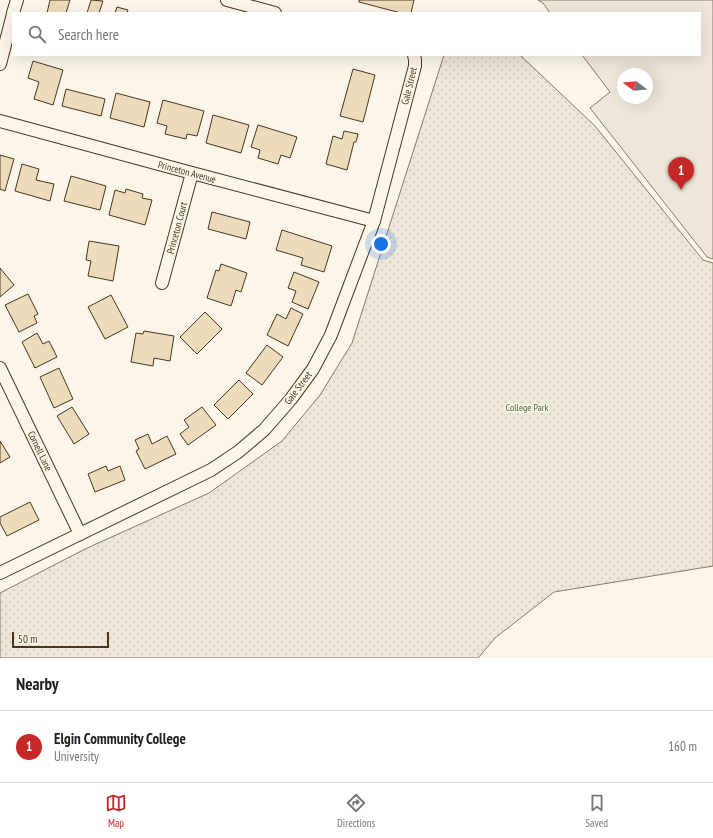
<!DOCTYPE html>
<style>
:root{--surface:#fff;--page:#f2f2f2;--text:#202124;--muted:#757577;--line:#e0e0e0;--accent:#c62828}
body{margin:0;font-family:"PT Sans Narrow",sans-serif;background:var(--page);color:var(--text)}
.compass{position:absolute;left:617px;top:68px;width:36px;height:36px;border-radius:50%;background:var(--surface);box-shadow:0 4px 16px #0002;rotate:286deg}
.scale{position:absolute;left:12px;bottom:10px;width:97px;box-sizing:border-box;padding-left:4px;border:2px solid #4a3520;border-top:0;font-size:11px;line-height:14px;white-space:nowrap;color:#4a3520;-webkit-text-stroke:3px #fbf6e9;paint-order:stroke}
.you{position:absolute;left:381px;top:244px;width:14px;height:14px;margin:-10px;border:3px solid #fff;border-radius:50%;background:#1a73e8;box-shadow:0 0 0 6px #1a73e833}
.badge{display:grid;place-items:center;width:26px;height:26px;border-radius:50%;background:var(--accent);color:#fff;font-size:13px;font-weight:700}
.pin{position:absolute;translate:-50% -33px;filter:drop-shadow(0 1px 2px #0008)}
.pin::after{content:'';position:absolute;top:21px;width:14px;height:12px;background:inherit;clip-path:polygon(0 0,100% 0,50% 100%)}
.list{margin:0;padding:0;list-style:none}
h2{display:flex;justify-content:space-between;align-items:center;height:52px;margin:0;padding:0 16px;font-size:17px}
h2 small{font-size:13px;font-weight:400;color:var(--muted)}
.list li{display:grid;grid-template-columns:26px 1fr auto;gap:12px;align-items:center;box-sizing:border-box;height:72px;padding:0 16px;border-top:1px solid var(--line)}
.list b{display:block;font-size:15px;white-space:nowrap}
.list p{margin:0;font-size:13px;white-space:nowrap;color:var(--muted)}
.list em{font-size:13px;font-style:normal;color:var(--muted)}
.icon{flex:none;width:22px;height:22px;fill:none;stroke:currentColor;stroke-width:2;stroke-linecap:round;stroke-linejoin:round}
.map{position:relative;flex:none;width:713px;height:658px;overflow:hidden}
.search{position:absolute;background:var(--surface);box-shadow:0 4px 16px #0002;left:12px;right:12px;top:12px;height:44px;display:flex;align-items:center;gap:10px;box-sizing:border-box;padding:0 14px;border-radius:0px;color:var(--muted);font-size:15px}
.sheet{height:124px;background:var(--surface)}
nav{display:flex;justify-content:space-around;align-items:center;box-sizing:border-box;height:56px;border-top:1px solid var(--line);background:var(--surface);font-size:11px;color:var(--muted)}
nav a{display:grid;justify-items:center;gap:2px}
nav .on{color:var(--accent)}
.map>svg:first-child{display:block}
</style>
<div class="map">
<svg width="713" height="658" viewBox="0 0 713 658">
<defs>
<pattern id="park-dots" width="8" height="8" patternUnits="userSpaceOnUse"><rect width="8" height="8" fill="#ede6d9"/><path d="M2 2h.1M6 6h.1" fill="none" stroke="#cdc6ba" stroke-width="1.8" stroke-linecap="round"/></pattern>
</defs>
<rect width="100%" height="100%" fill="#fbf6e9"/>
<path fill="url(#park-dots)" stroke="#887966" d="M444 55H520L595 126 703 260 713 263V566L554 592 495 638 478 658H0V593L85 549 209 493 282 441 320 395 352 343Z"/>
<path fill="#ede7d9" stroke="#887966" fill-rule="evenodd" d="M538 0H713V259L707 257 590 108 610 92 582 55H700V13H550L543 3ZM623 74H647V98H623Z"/>
<g fill="#ecdcbc" stroke="#4a3520">
<path d="M50 0H70L66 13H47Z"/>
<path d="M91 0 103 1 99 13H87Z"/>
<path d="M359 0H414L411 13H401L359 2Z"/>
<path d="M117 7 128 10 127 13H115Z"/>
<path d="M33 61 63 70 53 105 34 99 39 82 28 78Z"/>
<path d="M353 69 375 75 363 122 340 116Z"/>
<path d="M66 89 105 99 101 116 62 106Z"/>
<path d="M116 93 150 102 144 127 110 118Z"/>
<path d="M163 100 204 111 197 136 187 134 186 139 165 134 167 126 157 123Z"/>
<path d="M213 115 249 125 241 153 206 143Z"/>
<path d="M258 125 297 137 290 158 281 155 278 164 258 158 260 150 251 147Z"/>
<path d="M344 131 358 134 356 142H354L347 170 326 164 333 136 342 139Z"/>
<path d="M0 155 14 159 5 191 0 189Z"/>
<path d="M22 164 39 169 36 180 54 184 50 201 15 191Z"/>
<path d="M71 176 106 186 100 210 64 201Z"/>
<path d="M126 189 143 194 142 198 152 200 145 225 109 215 115 190 125 193Z"/>
<path d="M212 212 250 222 246 239 208 229Z"/>
<path d="M282 230 332 246 324 272 301 265 303 258 276 250Z"/>
<path d="M89 241 119 246 113 281 88 276 91 261 86 260Z"/>
<path d="M221 264 247 273 241 292 236 290 231 306 207 298 216 270 219 271Z"/>
<path d="M0 268 14 285 0 297Z"/>
<path d="M294 272 319 282 308 309 292 302 296 291 288 288Z"/>
<path d="M28 294 38 314 34 316 37 323 19 332 5 305Z"/>
<path d="M111 295 128 327 105 339 88 307Z"/>
<path d="M291 308 303 314 288 346 267 335 277 314 286 319Z"/>
<path d="M205 312 222 329 197 354 180 337Z"/>
<path d="M144 331 174 336 170 361 154 358 153 366 131 362 136 333 143 334Z"/>
<path d="M37 333 43 344 49 341 57 357 35 368 22 342Z"/>
<path d="M267 345 283 357 262 385 246 373Z"/>
<path d="M59 368 73 399 54 408 40 377Z"/>
<path d="M239 380 253 394 228 419 214 405Z"/>
<path d="M72 407 89 434 74 444 57 416Z"/>
<path d="M202 407 216 425 188 445 180 434 189 427 184 420Z"/>
<path d="M148 434 152 444 167 436 176 454 145 469 136 451 139 449 135 440Z"/>
<path d="M0 441 10 457 0 463Z"/>
<path d="M106 466 108 471 120 466 125 480 95 492 88 474Z"/>
<path d="M30 502 39 520 7 536 0 523V517Z"/>
</g>
<g fill="none" stroke-linecap="round" stroke-linejoin="round">
<defs>
<g id="street">
<path d="M227 0 275 13"/>
<path d="M13 13 17 0"/>
<path d="M0 64 13 14"/>
<path d="M0 121 192 173 374 221"/>
<path d="M162 283 192 173"/>
<path d="M0 368 80 534"/>
<path d="M0 573 211 470 238 452 264 430 291 399 313 369 331 335 374 221 415 66V60L414 55"/>
</g>
</defs>
<use href="#street" stroke="#4a3520" stroke-width="14"/>
<use href="#street" stroke="#fbf6e9" stroke-width="12"/>
</g>
<g text-anchor="middle" dominant-baseline="central" stroke-width="3" stroke-linejoin="round" paint-order="stroke">
<g font-size="10" fill="#4a3520" stroke="#fbf6e9">
<text transform="translate(409 86) rotate(-76)">Gale Street</text>
<text transform="translate(187 172) rotate(15)">Princeton Avenue</text>
<text transform="translate(177 228) rotate(-75)">Princeton Court</text>
<text transform="translate(298 388) rotate(-53)">Gale Street</text>
<text transform="translate(40 451) rotate(64)">Cornell Lane</text>
</g>
<g font-size="10" fill="#436837" stroke="#fbf6e9">
<text x="527" y="407">College Park</text>
</g>
</g>
</svg>
<svg class="compass" viewBox="-18 -18 36 36"><path d="M0-13l5 13h-10z" fill="#e53935"/><path d="M0 13l5-13h-10z" fill="#757577"/></svg>
<div class="scale">50 m</div>
<div class="you"></div>
<div class="pin badge" style="left:681px;top:190px">1</div>
<div class="search"><svg class="icon" aria-label="search" viewBox="0 0 24 24"><circle cx="10" cy="10" r="6"/><path d="M15 15l6 6"/></svg>Search here</div>
</div>
<section class="sheet">
<h2>Nearby<small></small></h2>
<ul class="list">
<li><span class="badge">1</span><div><b>Elgin Community College</b><p>University</p></div><em>160 m</em></li>
</ul>
</section>
<nav>
<a class="on"><svg class="icon" aria-label="map" viewBox="0 0 24 24"><path d="M3 6l6-2 6 2 6-2v14l-6 2-6-2-6 2zM9 4v14M15 6v14"/></svg>Map</a>
<a><svg class="icon" aria-label="directions" viewBox="0 0 24 24"><path d="M12 3l9 9-9 9-9-9zM9 14v-3h6M13 9l2 2-2 2"/></svg>Directions</a>
<a><svg class="icon" aria-label="saved" viewBox="0 0 24 24"><path d="M7 4h10v16l-5-4-5 4z"/></svg>Saved</a>
</nav>
